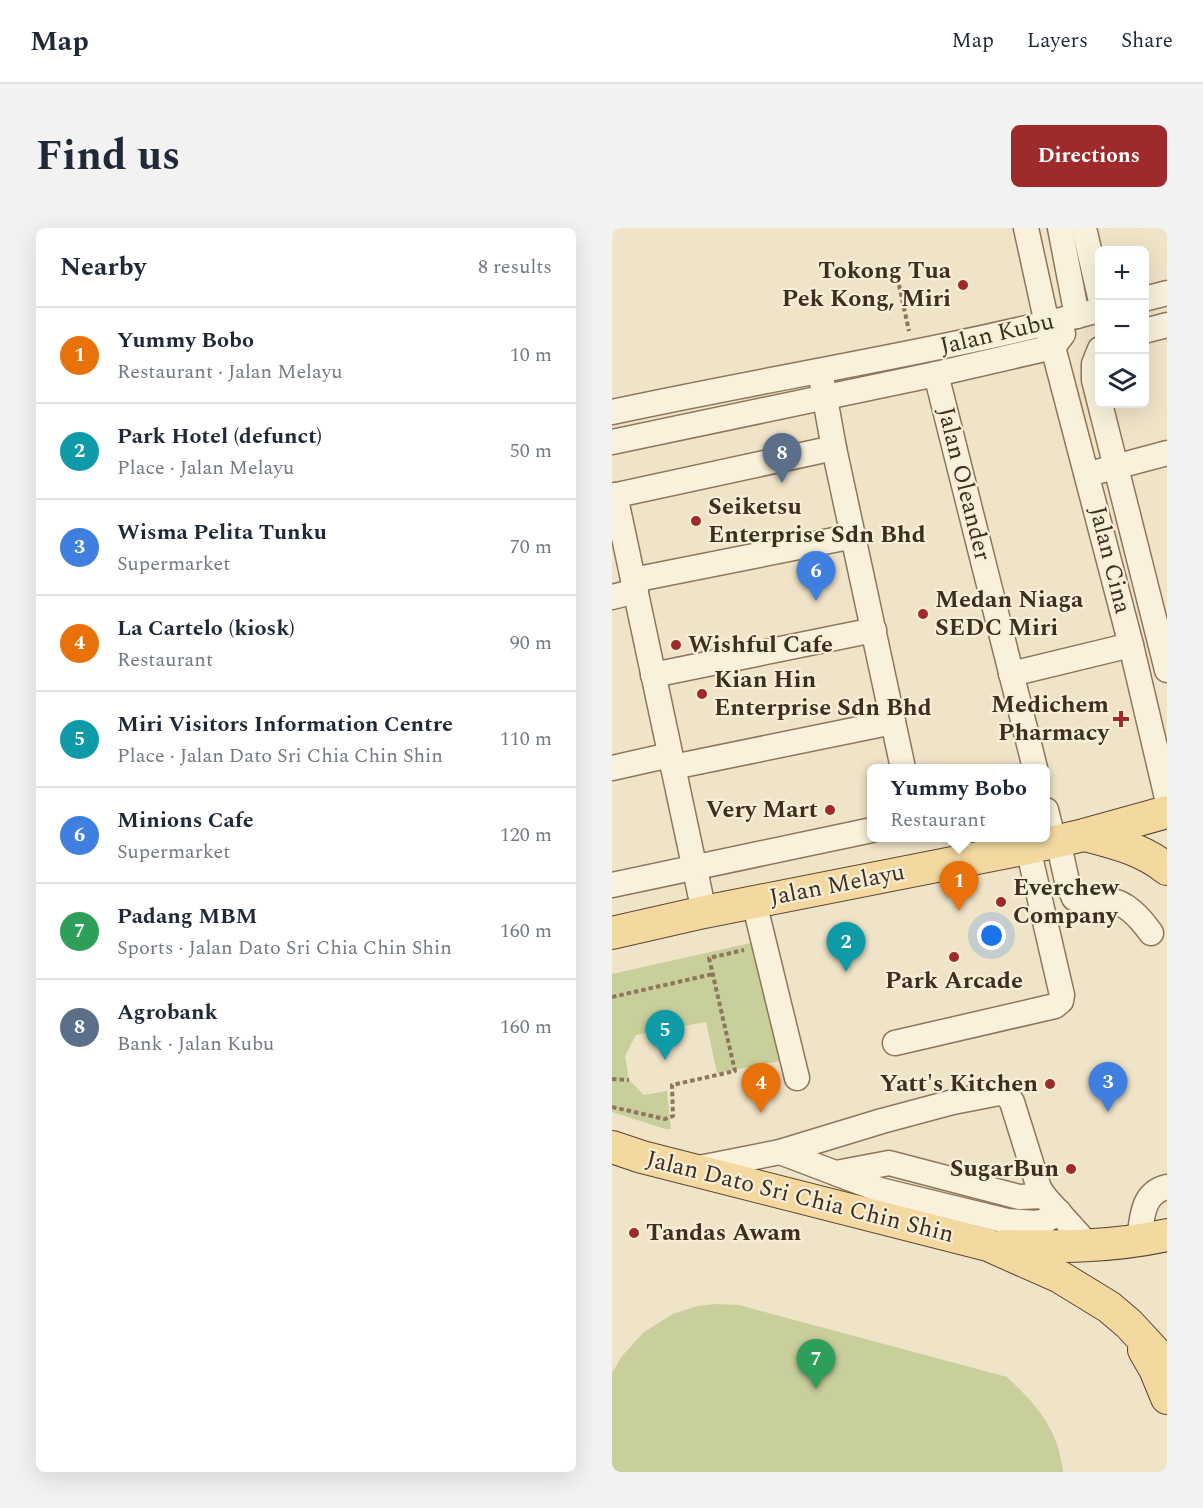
<!DOCTYPE html>
<meta charset="utf-8">
<style>
:root{--surface:#fff;--page:#f2f2f3;--text:#1f2937;--muted:#747a83;--line:#e0e1e3;--accent:#9e2a2b}
body{margin:0;font-family:Spectral,serif;background:var(--page);color:var(--text)}
.controls{position:absolute;right:18px;top:18px;display:grid;overflow:hidden;border-radius:9px;box-shadow:0 6px 24px #0002}
.controls button{width:54px;height:54px;display:grid;place-items:center;padding:0;border:0;border-bottom:2px solid var(--line);background:var(--surface);color:var(--text);font:30px sans-serif}
.you{position:absolute;left:380px;top:708px;width:21px;height:21px;margin:-15px;border:4px solid #fff;border-radius:50%;background:#1a73e8;box-shadow:0 0 0 9px #1a73e833}
.badge{display:grid;place-items:center;width:39px;height:39px;border-radius:50%;background:var(--accent);color:#fff;font-size:20px;font-weight:700}
.pin{position:absolute;translate:-50% -50px;filter:drop-shadow(0 2px 3px #0008)}
.pin::after{content:'';position:absolute;top:32px;width:21px;height:18px;background:inherit;clip-path:polygon(0 0,100% 0,50% 100%)}
.popup{position:absolute;left:255px;top:536px;width:183px;height:78px;box-sizing:border-box;display:grid;place-content:center;border-radius:9px;background:var(--surface);filter:drop-shadow(0 2px 4px #0005);font-size:20px;white-space:nowrap;color:var(--muted)}
.popup b{font-size:22px;color:var(--text)}
.popup::after{content:'';position:absolute;left:50%;top:100%;margin-left:-12px;border:12px solid transparent;border-top-color:var(--surface)}
.list{margin:0;padding:0;list-style:none}
h2{display:flex;justify-content:space-between;align-items:center;height:78px;margin:0;padding:0 24px;font-size:26px}
h2 small{font-size:20px;font-weight:400;color:var(--muted)}
.list li{display:grid;grid-template-columns:39px 1fr auto;gap:18px;align-items:center;box-sizing:border-box;height:96px;padding:0 24px;border-top:2px solid var(--line)}
.list b{display:block;font-size:22px;white-space:nowrap}
.list p{margin:0;font-size:20px;white-space:nowrap;color:var(--muted)}
.list em{font-size:20px;font-style:normal;color:var(--muted)}
.icon{flex:none;width:33px;height:33px;fill:none;stroke:currentColor;stroke-width:2;stroke-linecap:round;stroke-linejoin:round}
.map{position:relative;flex:none;width:555px;height:1244px;overflow:hidden;border-radius:9px}
header{display:flex;align-items:center;gap:36px;box-sizing:border-box;height:84px;padding:0 30px;background:var(--surface);border-bottom:2px solid var(--line)}
header strong{font-size:28px}
nav{display:flex;gap:33px;margin-inline-start:auto;font-size:21px}
.intro{display:flex;align-items:center;justify-content:space-between;box-sizing:border-box;height:144px;padding:0 36px}
h1{margin:0;font-size:42px}
.button{padding:15px 27px;border-radius:9px;background:var(--accent);color:#fff;font-size:21px;font-weight:700}
main{display:flex;gap:36px;padding:0 36px}
aside{flex:1;background:var(--surface);border-radius:9px;box-shadow:0 6px 24px #0002}
.map>svg:first-child{display:block}
</style>
<header>
<strong>Map</strong>
<nav><a>Map</a><a>Layers</a><a>Share</a></nav>
</header>
<div class="intro"><h1>Find us</h1><a class="button">Directions</a></div>
<main>
<aside>
<h2>Nearby<small>8 results</small></h2>
<ul class="list">
<li><span class="badge" style="background:#e8710a">1</span><div><b>Yummy Bobo</b><p>Restaurant · Jalan Melayu</p></div><em>10 m</em></li>
<li><span class="badge" style="background:#0f9aa8">2</span><div><b>Park Hotel (defunct)</b><p>Place · Jalan Melayu</p></div><em>50 m</em></li>
<li><span class="badge" style="background:#3f7fe0">3</span><div><b>Wisma Pelita Tunku</b><p>Supermarket</p></div><em>70 m</em></li>
<li><span class="badge" style="background:#e8710a">4</span><div><b>La Cartelo (kiosk)</b><p>Restaurant</p></div><em>90 m</em></li>
<li><span class="badge" style="background:#0f9aa8">5</span><div><b>Miri Visitors Information Centre</b><p>Place · Jalan Dato Sri Chia Chin Shin</p></div><em>110 m</em></li>
<li><span class="badge" style="background:#3f7fe0">6</span><div><b>Minions Cafe</b><p>Supermarket</p></div><em>120 m</em></li>
<li><span class="badge" style="background:#2e9e5b">7</span><div><b>Padang MBM</b><p>Sports · Jalan Dato Sri Chia Chin Shin</p></div><em>160 m</em></li>
<li><span class="badge" style="background:#5c6f8a">8</span><div><b>Agrobank</b><p>Bank · Jalan Kubu</p></div><em>160 m</em></li>
</ul>
</aside>
<div class="map">
<svg width="555" height="1244" viewBox="0 0 555 1244">
<rect width="100%" height="100%" fill="#f0e4c8"/>
<g fill="#c9cf9b">
<path d="M143 714 173 832 105 845 94 794 24 807 13 828 17 852 32 867 55 863 59 901H53L0 884V746Z"/>
<path d="M104 1076 127 1077 395 1149C425 1177 446 1201 451 1244H0V1145L10 1128 32 1104 61 1086 85 1078Z"/>
</g>
<g fill="none" stroke-linecap="round" stroke-linejoin="round">
<defs>
<g id="minor">
<path d="M414 0 435 96 519 417 555 570"/>
<path d="M448 0 465 88"/>
<path d="M472 0 488 69"/>
<path d="M532 71 555 65"/>
<path d="M532 103 555 97"/>
<path d="M488 121 482 136V152L555 442"/>
<path d="M324 146 423 540"/>
<path d="M210 154 222 220 291 540"/>
<path d="M0 184C162 149 327 124 488 82"/>
<path d="M0 214 324 146 441 119 451 106"/>
<path d="M488 243 555 225"/>
<path d="M3 267 92 684"/>
<path d="M0 268 222 220"/>
<path d="M21 352 242 308"/>
<path d="M0 369 24 363"/>
<path d="M399 446 519 417"/>
<path d="M41 447 262 402"/>
<path d="M61 539 281 494"/>
<path d="M0 540 58 527"/>
<path d="M434 582 442 614"/>
<path d="M446 613 455 653 462 670 476 677C482 676 489 672 495 672 514 673 529 691 539 705"/>
<path d="M0 657 260 602"/>
<path d="M142 674 185 850"/>
<path d="M283 815 443 778 449 773 450 767 416 620"/>
<path d="M168 924 268 962 395 993 424 995 433 993 447 984"/>
<path d="M82 941 168 924 270 893 341 874 387 865 395 867 400 874 427 960 432 968 477 1018"/>
<path d="M224 945 277 935 407 969 432 968"/>
<path d="M527 1013C530 992 529 965 555 959"/>
</g>
<g id="major">
<path d="M473 607C503 615 530 621 555 641"/>
<path d="M0 705 92 684 416 620 472 607 555 584"/>
<path d="M0 919 30 929 376 1017 448 1049 497 1079 517 1096 555 1137"/>
<path d="M392 1018C447 1019 501 1019 555 1007"/>
<path d="M532 1122 543 1141 555 1170"/>
</g>
</defs>
<use href="#minor" stroke="#8d765c" stroke-width="27"/>
<use href="#major" stroke="#5b4430" stroke-width="34"/>
<g stroke="#8d765c" stroke-width="4" stroke-dasharray="4.5 3" stroke-linecap="butt">
<path d="M287 57 297 103"/>
<path d="M0 769 101 746"/>
<path d="M0 851 17 852"/>
<path d="M0 879 53 891 61 888 60 857 123 843 97 730 132 722"/>
</g>
<use href="#minor" stroke="#faf1dc" stroke-width="24"/>
<use href="#major" stroke="#f3d9a0" stroke-width="32"/>
</g>
<g fill="#9e2a2b" stroke="#f7eed8" stroke-width="2">
<circle cx="351" cy="57" r="6"/>
<circle cx="84" cy="293" r="6"/>
<circle cx="311" cy="386" r="6"/>
<circle cx="64" cy="417" r="6"/>
<circle cx="90" cy="466" r="6"/>
<path d="M506 482h6v6h6v6h-6v6h-6v-6h-6v-6h6z"/>
<circle cx="218" cy="582" r="6"/>
<circle cx="389" cy="674" r="6"/>
<circle cx="342" cy="729" r="6"/>
<circle cx="438" cy="856" r="6"/>
<circle cx="459" cy="941" r="6"/>
<circle cx="22" cy="1005" r="6"/>
</g>
<g text-anchor="middle" dominant-baseline="central" stroke-width="4.5" stroke-linejoin="round" paint-order="stroke">
<g font-size="24" font-weight="bold" fill="#3d2e20" stroke="#f7eed8" text-anchor="start">
<text x="339" y="43" text-anchor="end">Tokong Tua<tspan x="339" dy="28">Pek Kong, Miri</tspan></text>
<text x="96" y="279">Seiketsu<tspan x="96" dy="28">Enterprise Sdn Bhd</tspan></text>
<text x="323" y="372">Medan Niaga<tspan x="323" dy="28">SEDC Miri</tspan></text>
<text x="76" y="417">Wishful Cafe</text>
<text x="102" y="452">Kian Hin<tspan x="102" dy="28">Enterprise Sdn Bhd</tspan></text>
<text x="497" y="477" text-anchor="end">Medichem<tspan x="497" dy="28">Pharmacy</tspan></text>
<text x="206" y="582" text-anchor="end">Very Mart</text>
<text x="401" y="660">Everchew<tspan x="401" dy="28">Company</tspan></text>
<text x="342" y="753" text-anchor="middle">Park Arcade</text>
<text x="426" y="856" text-anchor="end">Yatt's Kitchen</text>
<text x="447" y="941" text-anchor="end">SugarBun</text>
<text x="34" y="1005">Tandas Awam</text>
</g>
<g font-size="24" fill="#3d2e20" stroke="#f7eed8">
<text transform="translate(385 106) rotate(-13)">Jalan Kubu</text>
<text transform="translate(352 256) rotate(76)">Jalan Oleander</text>
<text transform="translate(498 332) rotate(76)">Jalan Cina</text>
<text transform="translate(225 657) rotate(-11)">Jalan Melayu</text>
<text transform="translate(188 969) rotate(14)">Jalan Dato Sri Chia Chin Shin</text>
</g>
</g>
</svg>
<div class="controls">
<button>+</button>
<button>−</button>
<button><svg class="icon" aria-label="layers" viewBox="0 0 24 24"><path d="M12 4l9 5-9 5-9-5zM3 14l9 5 9-5"/></svg></button>
</div>
<div class="you"></div>
<div class="pin badge" style="left:347px;top:683px;background:#e8710a">1</div>
<div class="popup"><b>Yummy Bobo</b>Restaurant</div>
<div class="pin badge" style="left:234px;top:744px;background:#0f9aa8">2</div>
<div class="pin badge" style="left:496px;top:884px;background:#3f7fe0">3</div>
<div class="pin badge" style="left:149px;top:885px;background:#e8710a">4</div>
<div class="pin badge" style="left:53px;top:832px;background:#0f9aa8">5</div>
<div class="pin badge" style="left:204px;top:373px;background:#3f7fe0">6</div>
<div class="pin badge" style="left:204px;top:1161px;background:#2e9e5b">7</div>
<div class="pin badge" style="left:170px;top:255px;background:#5c6f8a">8</div>
</div>
</main>
